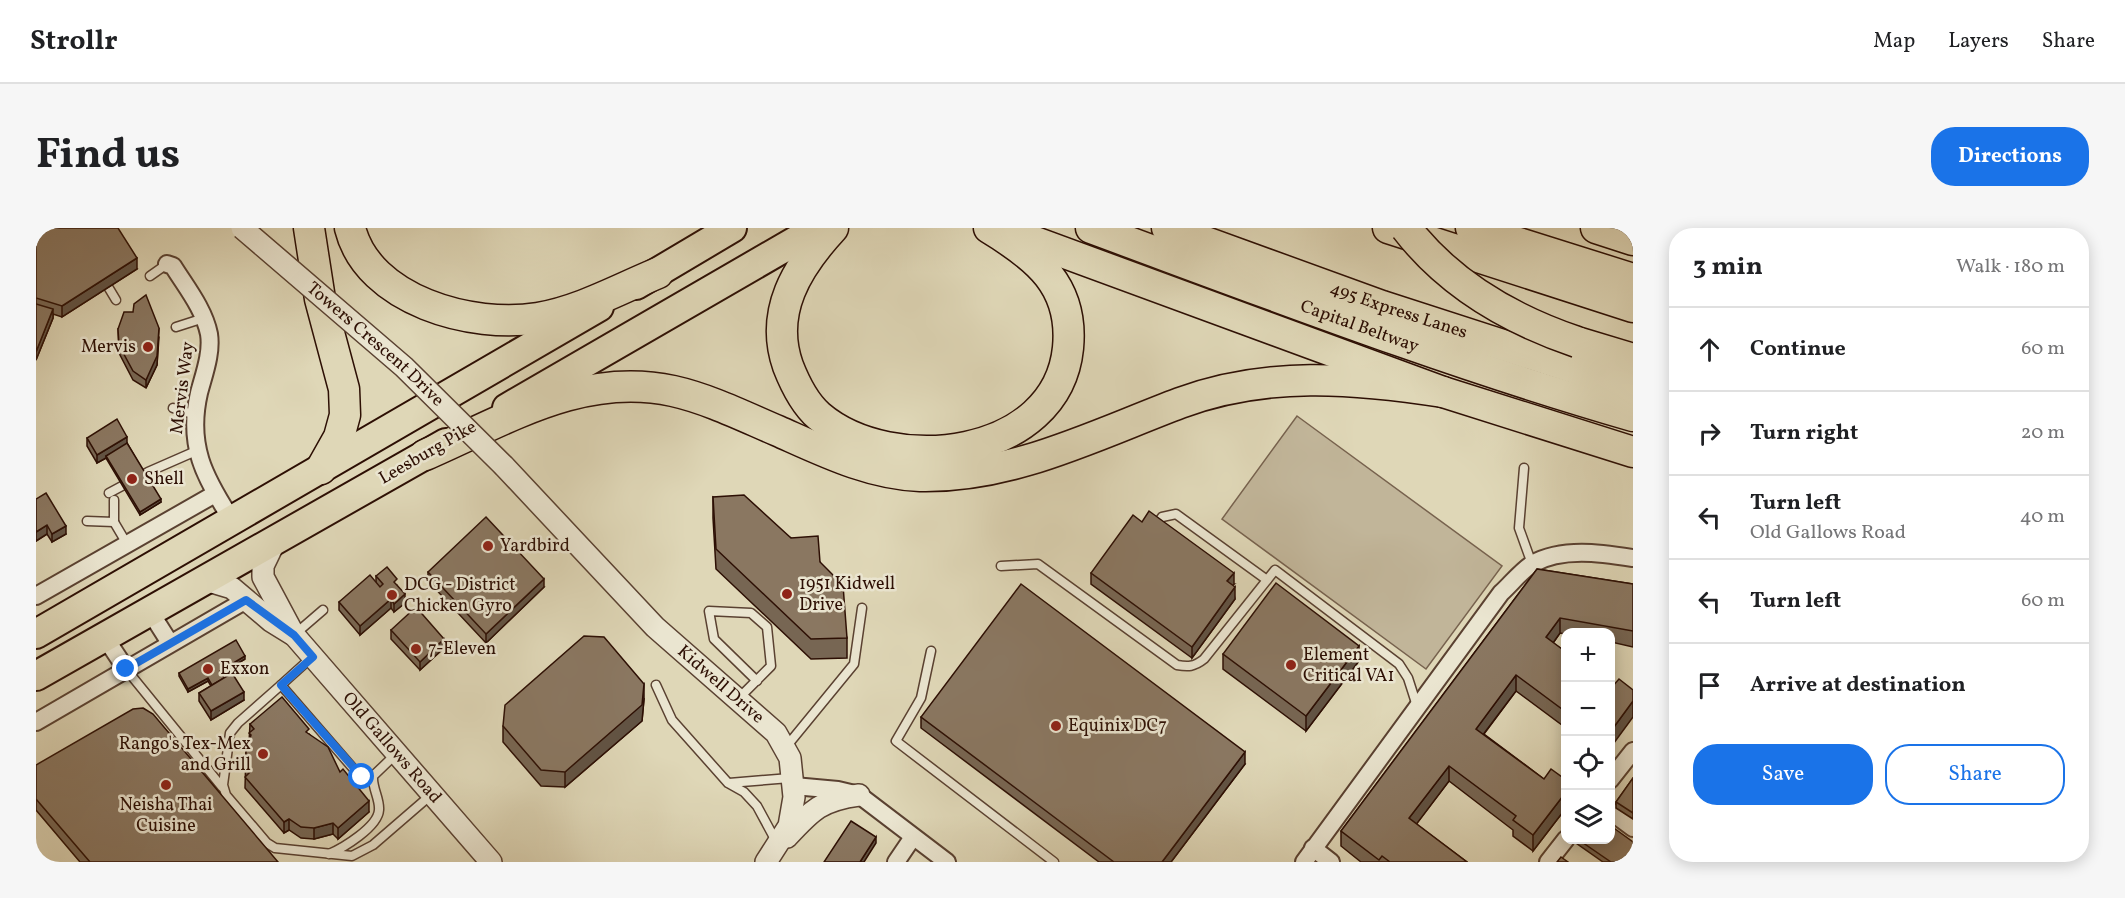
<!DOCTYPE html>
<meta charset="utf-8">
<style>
:root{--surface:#fff;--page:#f6f6f6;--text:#202124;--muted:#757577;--line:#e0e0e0;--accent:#1a73e8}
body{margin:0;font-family:Vollkorn,serif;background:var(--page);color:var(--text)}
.controls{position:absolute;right:18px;bottom:18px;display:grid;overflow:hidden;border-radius:12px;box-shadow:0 3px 15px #0003}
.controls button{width:54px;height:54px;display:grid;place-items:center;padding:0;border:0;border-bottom:2px solid var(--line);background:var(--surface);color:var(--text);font:30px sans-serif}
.stop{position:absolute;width:18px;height:18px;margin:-14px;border:4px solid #1a73e8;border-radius:50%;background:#fff}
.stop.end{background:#1a73e8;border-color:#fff;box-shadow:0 2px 6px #0008}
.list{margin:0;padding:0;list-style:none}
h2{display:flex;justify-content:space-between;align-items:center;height:78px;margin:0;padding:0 24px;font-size:26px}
h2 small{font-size:20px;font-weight:400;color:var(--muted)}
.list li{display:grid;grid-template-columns:39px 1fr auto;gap:18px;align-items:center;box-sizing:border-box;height:84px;padding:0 24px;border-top:2px solid var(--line)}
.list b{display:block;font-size:22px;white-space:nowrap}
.list p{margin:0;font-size:20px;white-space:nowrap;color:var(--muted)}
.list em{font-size:20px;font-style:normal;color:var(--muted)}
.actions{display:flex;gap:12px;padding:18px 24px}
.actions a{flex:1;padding:14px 0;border:2px solid var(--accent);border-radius:24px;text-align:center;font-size:21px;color:var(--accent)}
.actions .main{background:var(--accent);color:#fff}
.icon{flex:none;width:33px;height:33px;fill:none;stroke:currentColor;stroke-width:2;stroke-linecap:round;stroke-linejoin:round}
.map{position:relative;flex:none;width:1597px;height:634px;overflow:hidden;border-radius:24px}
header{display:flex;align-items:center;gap:36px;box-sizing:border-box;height:84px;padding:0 30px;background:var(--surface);border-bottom:2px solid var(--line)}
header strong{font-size:28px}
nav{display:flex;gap:33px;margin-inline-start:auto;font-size:21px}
.intro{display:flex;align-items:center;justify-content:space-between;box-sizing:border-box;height:144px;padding:0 36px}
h1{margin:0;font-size:42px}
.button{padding:15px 27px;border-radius:24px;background:var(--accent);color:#fff;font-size:21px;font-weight:700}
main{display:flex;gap:36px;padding:0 36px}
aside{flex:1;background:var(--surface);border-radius:24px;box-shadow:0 3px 15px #0003}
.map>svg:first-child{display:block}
</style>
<header>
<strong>Strollr</strong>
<nav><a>Map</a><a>Layers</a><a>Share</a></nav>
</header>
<div class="intro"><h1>Find us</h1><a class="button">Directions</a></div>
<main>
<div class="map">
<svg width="1597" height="634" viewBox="0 0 1597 634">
<rect width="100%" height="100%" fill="#dfd7b7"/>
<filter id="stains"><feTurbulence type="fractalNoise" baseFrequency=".00333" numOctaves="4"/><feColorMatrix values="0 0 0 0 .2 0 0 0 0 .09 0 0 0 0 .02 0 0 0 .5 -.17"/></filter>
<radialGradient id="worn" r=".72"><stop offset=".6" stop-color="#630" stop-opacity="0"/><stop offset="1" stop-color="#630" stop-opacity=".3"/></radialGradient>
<path fill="#c1b599" stroke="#77624e" stroke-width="1.5" d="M1261 188 1466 338 1390 441 1186 291Z"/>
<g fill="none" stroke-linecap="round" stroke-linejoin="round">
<defs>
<g id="service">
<path d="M114 48 131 36"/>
<path d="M68 52 80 72"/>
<path d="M140 99 168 90"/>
<path d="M137 180 160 187"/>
<path d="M1488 240 1483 300 1496 336"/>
<path d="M73 265 112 244 160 223"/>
<path d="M51 293 78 294V272"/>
<path d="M78 294 91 316"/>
<path d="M1119 299 1126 289 1140 286 1231 352"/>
<path d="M965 338 1002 336 1141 437C1152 439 1158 439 1168 431L1239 342 1363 436 1372 450 1381 478"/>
<path d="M258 407 287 382"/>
<path d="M895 423 885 470 860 513 1018 634"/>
<path d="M276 429 245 457 322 546 330 550 337 548"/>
<path d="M90 441 186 559"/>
<path d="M245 457 202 495 194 505 187 557 190 567 231 615 239 620 316 628 337 617 396 566"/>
<path d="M620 457 636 492 692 555 708 564 721 578 741 615"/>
<path d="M702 471C713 460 724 449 735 438L731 399 715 385 673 383 678 411 721 453"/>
<path d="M750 519 818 436 826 380"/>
<path d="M693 555 754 550"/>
<path d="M293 626C307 620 342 599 343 582 344 571 336 560 337 548L360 526"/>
</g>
<g id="minor">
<path d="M131 36 137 38C150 59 168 81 173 106 176 125 168 146 163 165 151 217 168 249 196 292"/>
<path d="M0 368 179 266"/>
<path d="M113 382 134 415"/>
<path d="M68 408 90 441"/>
<path d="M0 494 210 372"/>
<path d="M1574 552 1597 523"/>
<path d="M758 558 802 562 823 567 911 634"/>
<path d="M1574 583 1597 600"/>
<path d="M1277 620 1295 634"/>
<path d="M860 634 877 609"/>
<path d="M1268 634 1465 365C1475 356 1485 343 1496 336 1526 319 1565 325 1597 330"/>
<path d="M1512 634 1530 611"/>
</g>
<g id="tertiary">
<path id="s1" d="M468 238 619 399 740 505 754 530 758 569 753 598 730 634"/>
<path id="s2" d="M240 311 227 338V349L258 407 455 634"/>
<path d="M166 351 196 360 235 393 256 406"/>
<path d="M751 609C776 582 785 572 823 567"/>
</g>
<g id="trunk">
<path d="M600 57 696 0"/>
<path d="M471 180 782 0"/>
<path d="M0 406 563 79"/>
<path d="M0 448 410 215"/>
</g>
<g id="motorway">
<path d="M273 0 284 71 308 161 309 187 303 209 285 241"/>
<path d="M314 0C332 73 437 101 502 90 544 83 583 61 622 45"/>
<path d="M797 0C761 39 733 84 752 138 759 156 768 175 783 188 856 250 1021 231 1032 120 1038 58 1001 29 953 0"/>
<path id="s3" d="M1055 0C1234 66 1413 135 1597 188"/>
<path id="s4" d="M1131 0 1346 78 1597 159"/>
<path d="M1352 0 1597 79"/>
<path d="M1435 0 1597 51"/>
<path d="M1560 0 1597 12"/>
<path d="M980 7 1407 164 1597 224"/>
<path d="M1541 114 1597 131"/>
<path d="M389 227C470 192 546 143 637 163 673 171 709 189 742 203 787 223 833 246 884 248 976 250 1059 207 1144 175 1230 143 1318 150 1407 164"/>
</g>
</defs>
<use href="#service" stroke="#5a4131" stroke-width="11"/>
<use href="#minor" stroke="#5a4131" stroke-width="20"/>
<use href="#tertiary" stroke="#5a4131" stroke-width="24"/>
<use href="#trunk" stroke="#2d0f04" stroke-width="32"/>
<use href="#motorway" stroke="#2d0f04" stroke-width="33"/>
<use href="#service" stroke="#eae5d0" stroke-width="8"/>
<use href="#minor" stroke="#eae5d0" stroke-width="16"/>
<use href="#tertiary" stroke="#eae5d0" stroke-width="21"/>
<use href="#trunk" stroke="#dfd7b7" stroke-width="28"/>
<use href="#motorway" stroke="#dfd7b7" stroke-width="30"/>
<defs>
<g id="tertiary-bridge">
<path id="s5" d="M206 0 368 139 468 238"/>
</g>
<path id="motorway-bridge" d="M1370 0C1413 56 1476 92 1541 114"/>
</defs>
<use href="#tertiary-bridge" stroke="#5a4131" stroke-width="24" stroke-linecap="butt"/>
<use href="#motorway-bridge" stroke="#2d0f04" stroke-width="33" stroke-linecap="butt"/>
<use href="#tertiary-bridge" stroke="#eae5d0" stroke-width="21"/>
<use href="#motorway-bridge" stroke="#dfd7b7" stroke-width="30"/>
</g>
<g fill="#776653" stroke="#2d0f04" stroke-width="1.5">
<path d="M0 0 101 41 26 89 17 86V90L0 132Z"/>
<path d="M82 101 123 109 121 137 110 160 97 152 83 125Z"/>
<path d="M51 210 91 215 125 274 104 287 70 230 61 235 51 218Z"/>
<path d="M677 269 755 310 784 334 811 410V430L775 431 680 341 677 290Z"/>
<path d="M0 271 30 306 16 314 11 306 0 313Z"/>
<path d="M1501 341 1597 356V419L1575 414V405H1530V406L1524 405 1517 415 1530 424V500L1480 463 1448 506 1508 551 1530 552V580L1497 623 1477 608V602L1413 553 1380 596 1431 634H1325L1305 618V603Z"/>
<path d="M392 344 508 359 450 415 392 353Z"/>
<path d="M1055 345 1198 356 1196 357 1199 371 1156 430 1055 356Z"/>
<path d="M340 348 361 357 369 375 358 384 355 380 324 407 303 382V374L340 354Z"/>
<path d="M355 402 408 420 384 442 355 411Z"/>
<path d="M1187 426 1323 433 1270 503 1187 441Z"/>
<path d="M209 431 185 445 188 450 208 472 175 492 163 473V465L175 458 172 453 152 464 143 448V445Z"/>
<path d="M608 471 606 493 529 559 505 558 467 514V498Z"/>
<path d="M885 489 1209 536 1135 634H1063L885 500Z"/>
<path d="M214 496 273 506 304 544 333 584 302 611 297 606 278 611 265 610 253 602 248 605 209 560 210 524 213 515Z"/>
<path d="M0 537 242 634H44L0 582Z"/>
<path d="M1597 550V591L1580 580V574Z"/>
<path d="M1540 612H1575L1597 634H1567L1540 615Z"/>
</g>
<g fill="#615344" stroke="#2d0f04" stroke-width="1.5">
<path d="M101 30V41L26 89V78Z"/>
<path d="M17 81V90L0 132V124Z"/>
<path d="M123 100 121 137 110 160V152Z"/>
<path d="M91 209V218L70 228V230L61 235V227Z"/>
<path d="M125 271V274L104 287V284Z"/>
<path d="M11 297V306L0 313V304Z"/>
<path d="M30 298V306L16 314V306Z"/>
<path d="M1198 345V356L1191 365V353Z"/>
<path d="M508 351V359L450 415V406Z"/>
<path d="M1199 359V371L1156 430V419Z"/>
<path d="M369 366V375L358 384V376Z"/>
<path d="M355 371V380L324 407V398Z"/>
<path d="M1524 390V405L1510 425V409Z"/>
<path d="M408 411V420L384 442V434Z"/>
<path d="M1323 418V433L1270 503V488Z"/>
<path d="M209 428V431L184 446V443Z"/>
<path d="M1480 447V463L1440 516V501Z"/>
<path d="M172 450V453L152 464V461Z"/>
<path d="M608 456V471L606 493 529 559V544Z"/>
<path d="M208 464V472L175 492V483Z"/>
<path d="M1597 473V489L1575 519V503Z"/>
<path d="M1209 524V536L1135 634H1126Z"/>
<path d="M1413 538V553L1373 606V590Z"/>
<path d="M1530 564V580L1497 623V607Z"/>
<path d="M333 573V584L302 611V600Z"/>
<path d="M253 591V602L248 605V594Z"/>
<path d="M297 595V606L278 611V600Z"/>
<path d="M840 609V615L828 634H824Z"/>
</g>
<g fill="#8a7761" stroke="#2d0f04" stroke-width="1.5">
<path d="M0 0H82L101 30 26 78 0 70Z"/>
<path d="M110 67 123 100 121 128 110 152 97 143 83 117 82 101 88 84H97L98 76Z"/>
<path d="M0 76 17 81 0 124Z"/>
<path d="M81 191 91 209 61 227 51 210Z"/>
<path d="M91 215 125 271 104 284 70 228Z"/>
<path d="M10 265 30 298 16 306 11 297 0 304V271Z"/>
<path d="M708 267 755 310 782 308 784 334 807 357 811 410 775 411 680 321 677 269Z"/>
<path d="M1113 283 1198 345 1191 353 1199 359 1156 419 1055 345 1097 287 1106 294Z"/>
<path d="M450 289 508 351 450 406 392 344Z"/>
<path d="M351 339 361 351 358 354 369 366 358 376 355 371 324 398 303 374 334 347 344 359 347 356 340 348Z"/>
<path d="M1501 341 1597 356V403L1524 390 1510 409 1530 424V484L1480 447 1440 501 1508 551 1515 541 1530 552V564L1497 607 1477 592 1480 588 1413 538 1373 590 1431 634H1354L1346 628 1343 632 1305 603Z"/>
<path d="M1240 355 1323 418 1270 488 1187 426Z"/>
<path d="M985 356 1209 524 1126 634H1078L885 489Z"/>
<path d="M380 379 408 411 384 434 355 402Z"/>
<path d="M548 408 568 409 608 456 606 477 529 544 505 542 467 498 469 477Z"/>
<path d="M200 412 209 428 184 443 188 450 176 457 172 450 152 461 143 445Z"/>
<path d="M196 445 208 464 175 483 163 465Z"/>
<path d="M1583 451 1597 462V473L1575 503V458L1576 459Z"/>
<path d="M246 469 273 501 270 504 292 519 304 544 307 541 333 573 302 600 297 595 278 600 265 599 253 591 248 594 209 549 214 544 210 540V524L215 507 213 505 218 501 214 496Z"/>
<path d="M107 480 117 486 242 634H54L0 571V537L97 481Z"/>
<path d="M1597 550V585L1580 574Z"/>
<path d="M815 593 840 609 824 634H788Z"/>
<path d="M1575 598 1597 614V634H1575L1543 612H1575Z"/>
<path d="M1525 629 1532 634H1521Z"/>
</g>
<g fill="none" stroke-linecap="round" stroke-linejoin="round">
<path stroke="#1a73e8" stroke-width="8" d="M90 441 210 372 258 407 277 429 245 457 326 549"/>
</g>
<g fill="#8f2418" stroke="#eae5d0" stroke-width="2">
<circle cx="112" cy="119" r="6"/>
<circle cx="96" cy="251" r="6"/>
<circle cx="452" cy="318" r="6"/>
<circle cx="751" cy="366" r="6"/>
<circle cx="356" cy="367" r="6"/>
<circle cx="380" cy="421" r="6"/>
<circle cx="1255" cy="437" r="6"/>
<circle cx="172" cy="441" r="6"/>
<circle cx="1020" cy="498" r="6"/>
<circle cx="227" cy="526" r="6"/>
<circle cx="130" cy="557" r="6"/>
</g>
<g text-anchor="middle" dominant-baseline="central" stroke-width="5" stroke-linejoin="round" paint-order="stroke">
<g font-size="18" fill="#2d0f04" stroke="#eae5d0">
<text stroke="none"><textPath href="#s4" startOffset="246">495 Express Lanes</textPath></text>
<text stroke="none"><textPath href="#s3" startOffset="286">Capital Beltway</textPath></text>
<text stroke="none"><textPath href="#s5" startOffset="177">Towers Crescent Drive</textPath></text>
<text transform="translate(147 160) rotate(-83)">Mervis Way</text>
<text transform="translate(392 225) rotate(-30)">Leesburg Pike</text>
<text stroke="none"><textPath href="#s1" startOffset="308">Kidwell Drive</textPath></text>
<text stroke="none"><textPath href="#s2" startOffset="256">Old Gallows Road</textPath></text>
</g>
<g font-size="18" fill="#2d0f04" stroke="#eae5d0" text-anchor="start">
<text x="100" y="119" text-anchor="end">Mervis</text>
<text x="108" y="251">Shell</text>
<text x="464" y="318">Yardbird</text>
<text x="763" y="356">1951 Kidwell<tspan x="763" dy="21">Drive</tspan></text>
<text x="368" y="357">DCG - District<tspan x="368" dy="21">Chicken Gyro</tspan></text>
<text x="392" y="421">7-Eleven</text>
<text x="1267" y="427">Element<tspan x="1267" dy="21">Critical VA1</tspan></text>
<text x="184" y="441">Exxon</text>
<text x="1032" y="498">Equinix DC7</text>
<text x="215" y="516" text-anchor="end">Rango's Tex-Mex<tspan x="215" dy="21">and Grill</tspan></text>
<text x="130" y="577" text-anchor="middle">Neisha Thai<tspan x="130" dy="21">Cuisine</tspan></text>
</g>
</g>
<rect width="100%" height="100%" filter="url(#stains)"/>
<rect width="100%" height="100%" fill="url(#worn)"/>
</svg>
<div class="controls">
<button>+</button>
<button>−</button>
<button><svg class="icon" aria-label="locate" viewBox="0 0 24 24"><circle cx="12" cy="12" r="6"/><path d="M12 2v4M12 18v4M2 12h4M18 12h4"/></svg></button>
<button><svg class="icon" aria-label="layers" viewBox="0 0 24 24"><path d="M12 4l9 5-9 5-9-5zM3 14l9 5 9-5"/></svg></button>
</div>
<div class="stop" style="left:326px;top:549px"></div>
<div class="stop end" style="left:90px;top:441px"></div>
</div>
<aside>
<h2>3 min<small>Walk · 180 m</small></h2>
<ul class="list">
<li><svg class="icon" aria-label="ahead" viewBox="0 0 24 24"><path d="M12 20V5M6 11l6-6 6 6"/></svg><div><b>Continue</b></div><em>60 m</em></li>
<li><svg class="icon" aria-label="right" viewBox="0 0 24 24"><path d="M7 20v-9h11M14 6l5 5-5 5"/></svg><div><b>Turn right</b></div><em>20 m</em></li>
<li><svg class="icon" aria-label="left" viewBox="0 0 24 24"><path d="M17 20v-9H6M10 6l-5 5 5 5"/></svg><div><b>Turn left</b><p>Old Gallows Road</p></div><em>40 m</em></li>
<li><svg class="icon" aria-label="left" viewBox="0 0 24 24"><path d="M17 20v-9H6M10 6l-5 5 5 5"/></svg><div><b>Turn left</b></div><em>60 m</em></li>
<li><svg class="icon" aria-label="arrive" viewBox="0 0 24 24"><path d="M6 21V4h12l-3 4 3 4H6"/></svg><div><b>Arrive at destination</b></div></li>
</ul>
<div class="actions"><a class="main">Save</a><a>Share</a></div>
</aside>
</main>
